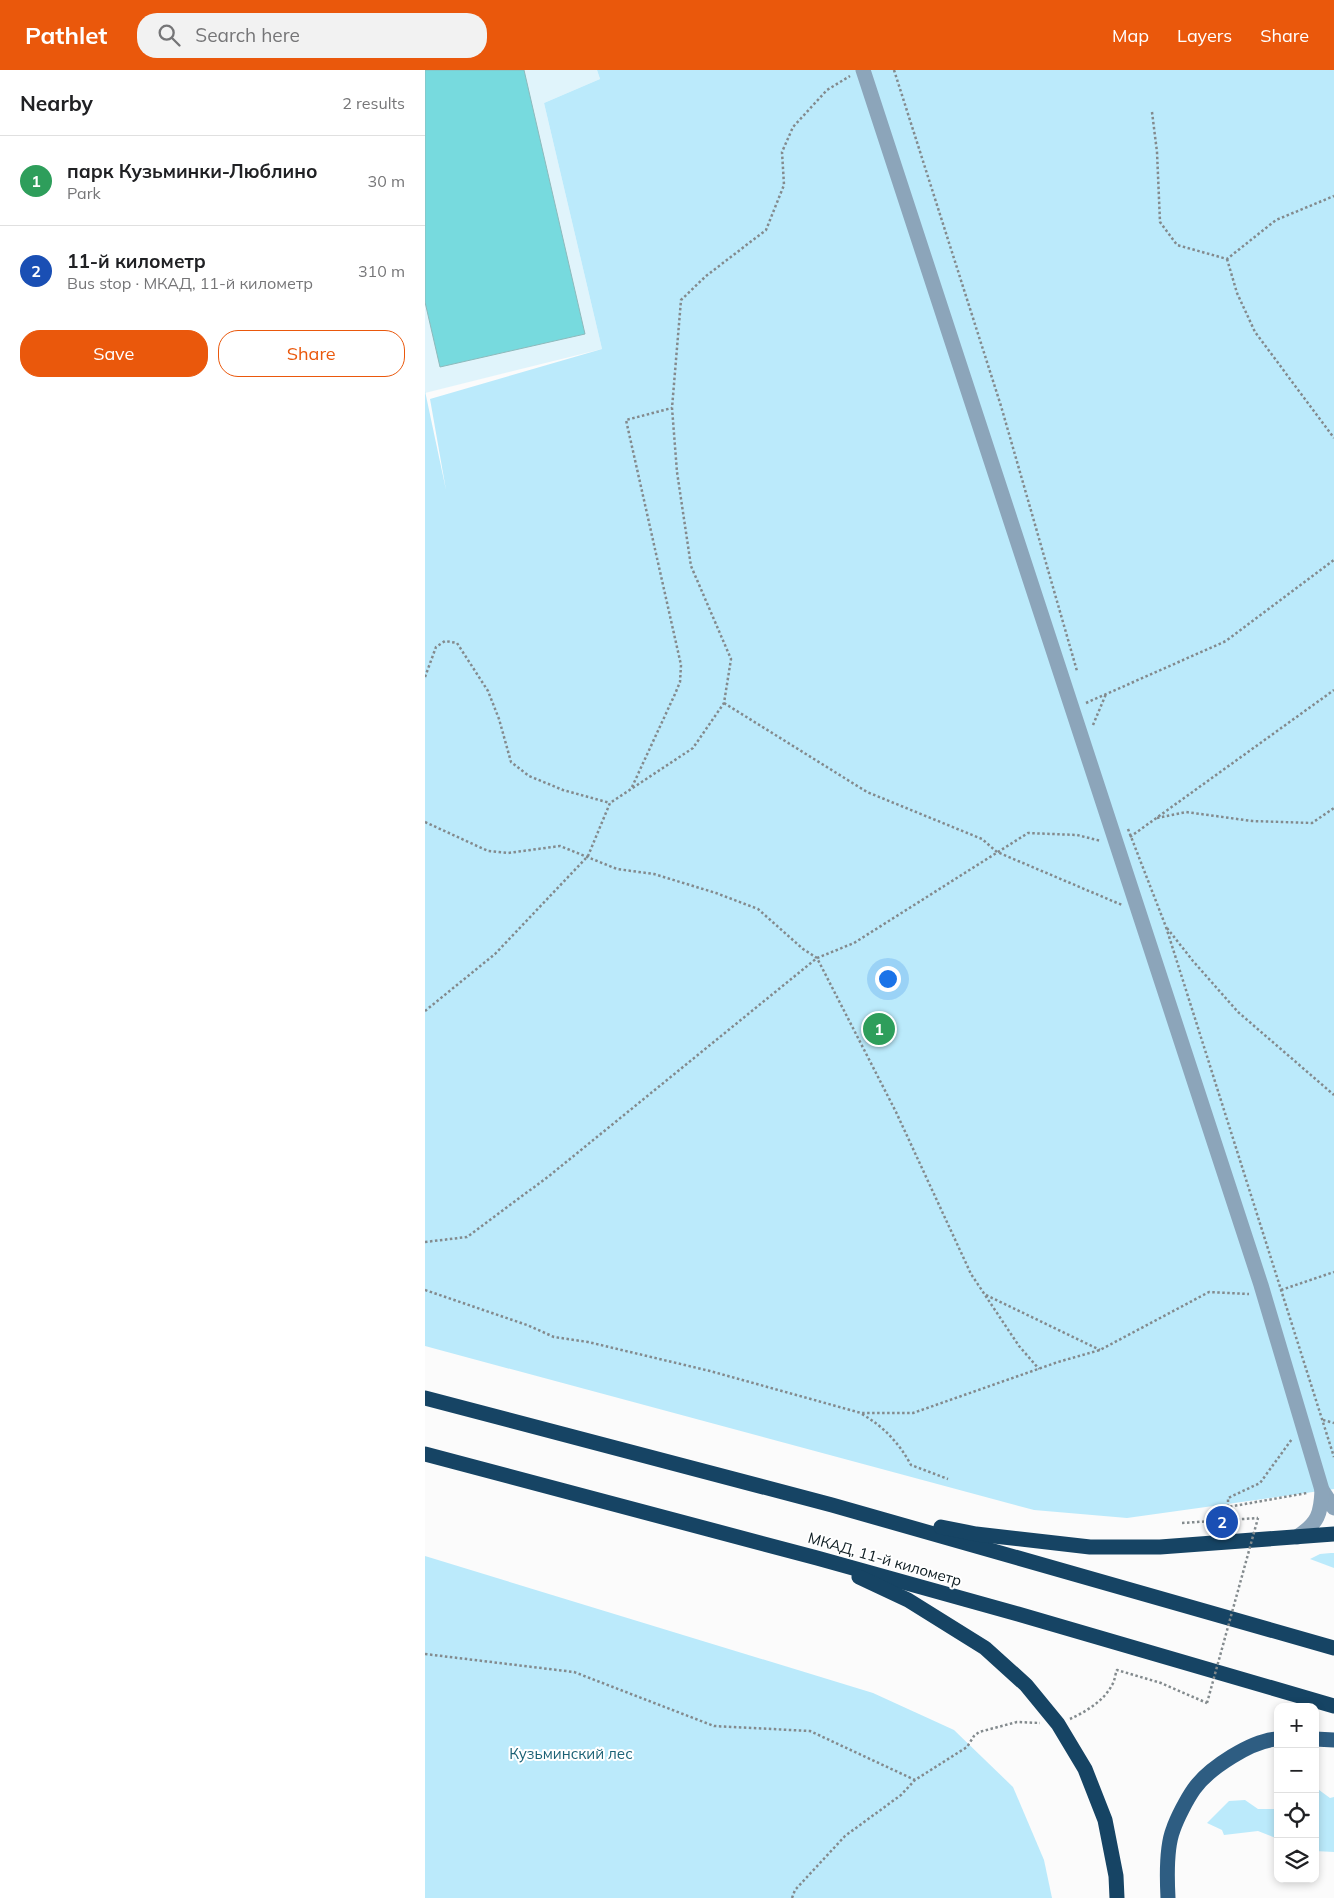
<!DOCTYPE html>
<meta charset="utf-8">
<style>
:root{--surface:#fff;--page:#f2f2f2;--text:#202124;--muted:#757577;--line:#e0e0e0;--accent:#ea580c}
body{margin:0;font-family:Mulish,sans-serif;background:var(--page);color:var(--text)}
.controls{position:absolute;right:15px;bottom:15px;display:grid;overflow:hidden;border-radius:10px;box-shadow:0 2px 8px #0003}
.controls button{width:45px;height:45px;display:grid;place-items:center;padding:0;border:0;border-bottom:1px solid var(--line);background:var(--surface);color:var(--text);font:25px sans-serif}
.you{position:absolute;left:462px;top:908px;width:18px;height:18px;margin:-12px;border:4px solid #fff;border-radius:50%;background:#1a73e8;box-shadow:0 0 0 8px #1a73e833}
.badge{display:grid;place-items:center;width:32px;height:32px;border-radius:50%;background:var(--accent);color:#fff;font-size:16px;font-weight:700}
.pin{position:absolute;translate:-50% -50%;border:2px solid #fff;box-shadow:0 1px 5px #0006}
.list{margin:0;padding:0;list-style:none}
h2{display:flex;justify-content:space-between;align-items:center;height:65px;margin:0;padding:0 20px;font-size:21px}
h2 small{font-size:16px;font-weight:400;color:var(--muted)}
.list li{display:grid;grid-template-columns:32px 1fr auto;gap:15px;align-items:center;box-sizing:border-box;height:90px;padding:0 20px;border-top:1px solid var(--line)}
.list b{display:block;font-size:19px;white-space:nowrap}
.list p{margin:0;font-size:16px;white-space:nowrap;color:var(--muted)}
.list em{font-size:16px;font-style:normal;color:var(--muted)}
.actions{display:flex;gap:10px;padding:15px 20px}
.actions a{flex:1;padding:11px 0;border:1px solid var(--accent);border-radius:20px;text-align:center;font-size:18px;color:var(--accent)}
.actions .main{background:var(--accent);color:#fff}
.icon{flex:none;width:28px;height:28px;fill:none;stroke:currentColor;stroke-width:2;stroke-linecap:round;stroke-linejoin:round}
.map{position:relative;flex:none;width:909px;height:1828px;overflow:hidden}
header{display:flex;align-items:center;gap:30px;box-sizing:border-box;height:70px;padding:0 25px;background:var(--accent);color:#fff}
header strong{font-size:24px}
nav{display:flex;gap:28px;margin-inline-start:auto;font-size:18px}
.search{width:350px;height:45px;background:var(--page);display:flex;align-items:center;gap:12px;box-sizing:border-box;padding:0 18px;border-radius:20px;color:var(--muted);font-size:19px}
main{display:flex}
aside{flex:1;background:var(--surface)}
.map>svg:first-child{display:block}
</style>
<header>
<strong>Pathlet</strong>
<div class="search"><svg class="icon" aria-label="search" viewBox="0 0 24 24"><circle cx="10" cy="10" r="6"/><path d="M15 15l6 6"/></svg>Search here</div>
<nav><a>Map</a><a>Layers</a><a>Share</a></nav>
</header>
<main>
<aside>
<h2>Nearby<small>2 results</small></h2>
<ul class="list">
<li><span class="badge" style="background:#2e9e5b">1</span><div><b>парк Кузьминки-Люблино</b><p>Park</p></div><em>30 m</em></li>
<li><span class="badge" style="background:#1a4fb4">2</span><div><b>11-й километр</b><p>Bus stop · МКАД, 11-й километр</p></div><em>310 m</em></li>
</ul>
<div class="actions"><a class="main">Save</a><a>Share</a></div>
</aside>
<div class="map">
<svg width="909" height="1828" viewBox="0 0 909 1828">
<rect width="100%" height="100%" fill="#fbfbfb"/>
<path fill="#e0f4fb" d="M0 0H172L175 9 119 33 177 279 0 323Z"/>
<g fill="#bbeafb">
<path d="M172 0H909V1419L702 1448 609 1440 0 1276V321L21 420 5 329 177 279 119 33 175 9Z"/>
<path d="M906 1483H909V1498L885 1489 895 1484Z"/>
<path d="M0 1486 448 1623 529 1660 588 1717 619 1790 627 1828H0Z"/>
<path d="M890 1717 905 1728 909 1727V1782L890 1781Z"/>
<path d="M853 1722V1769L833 1761 799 1765 797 1760 782 1753 804 1731 820 1730 833 1739H849Z"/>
</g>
<path fill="#77dade" stroke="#8db9bb" d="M0 0H99L160 264 15 297 0 232Z"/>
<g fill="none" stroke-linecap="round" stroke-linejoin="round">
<g stroke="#838a8d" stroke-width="2.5" stroke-dasharray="2.5 2.5" stroke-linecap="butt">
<path d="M469 0 576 336 652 601"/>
<path d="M727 42 732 82 735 152 752 175 802 189 851 150 909 126"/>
<path d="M802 189 812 223 830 262 909 368"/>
<path d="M0 607 11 577 20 571 32 573 63 621 74 649 86 692 104 706 138 720 185 733"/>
<path d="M299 633 442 722 557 769 572 782 697 835"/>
<path d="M661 633 801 571 909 490"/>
<path d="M668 655 681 624"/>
<path d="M207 717 250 624 255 612 256 595 201 350 247 338"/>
<path d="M732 748 761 742 827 751 887 753 909 738"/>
<path d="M0 752 63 781 83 783 135 776 192 799 229 804 291 823 333 839 378 879 392 888 471 1042 546 1204 594 1276 614 1299"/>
<path d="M703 759 741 857 909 1387"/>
<path d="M705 767 909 620"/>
<path d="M742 858 768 891 813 942 909 1025"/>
<path d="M0 941 70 884 163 786 185 733 268 678 299 633 306 589 266 496 252 402 247 338 256 230 281 206 341 160 359 115 357 82 368 57 402 20 425 6"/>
<path d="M0 1172 42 1167 124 1106 392 888 429 873 603 763 652 765 676 771"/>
<path d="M0 1220 102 1255 129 1267 163 1272 285 1301 436 1343H488L633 1292 675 1280 784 1222 824 1224"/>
<path d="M856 1220 909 1202"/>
<path d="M561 1225 675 1280"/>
<path d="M437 1344C459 1357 474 1373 486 1395L523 1409"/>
<path d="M898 1350 909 1353"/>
<path d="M803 1437V1428L835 1413 867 1369"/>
<path d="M803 1450V1437L882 1423"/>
<path d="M757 1453 833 1448"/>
<path d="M0 1584 149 1602 289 1656 385 1661 490 1710"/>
<path d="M645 1649C660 1642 679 1631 687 1615 690 1611 690 1604 692 1600L736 1613 782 1633"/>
<path d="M367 1828 370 1820 420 1766 476 1725 490 1710 542 1677 549 1666 554 1662 592 1652 615 1653"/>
</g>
<g stroke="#8ca5ba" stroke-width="15">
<path d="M438 0 836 1215 897 1420 909 1438"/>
<path d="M872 1467C893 1453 896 1444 897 1420"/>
</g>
<g stroke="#2e5d82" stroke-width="15">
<path d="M890 1669 909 1670"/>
<path d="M743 1828C742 1809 741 1778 748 1760 752 1748 762 1729 769 1719 784 1698 827 1670 853 1669"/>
</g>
<g stroke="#164464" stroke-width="15">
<path d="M0 1328 407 1435 909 1578"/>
<path d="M0 1384 392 1488 593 1544 909 1636"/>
<path d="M516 1457 551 1464 665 1477H735L909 1464"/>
<path d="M434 1507 483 1530 560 1578 601 1615 633 1654 660 1699 680 1750 691 1806 692 1828"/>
</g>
<path stroke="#838a8d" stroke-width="2.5" stroke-dasharray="2.5 2.5" stroke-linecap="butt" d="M782 1633 833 1448"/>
</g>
<g text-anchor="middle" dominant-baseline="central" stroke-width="4" stroke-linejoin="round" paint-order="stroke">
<g font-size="15" fill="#0c1b20" stroke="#fff">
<text transform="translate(460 1489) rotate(16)">МКАД, 11-й километр</text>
</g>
<g font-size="15" fill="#1b6175" stroke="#fff">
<text x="146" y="1683">Кузьминский лес</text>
</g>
</g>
</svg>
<div class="controls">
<button>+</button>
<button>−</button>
<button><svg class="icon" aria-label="locate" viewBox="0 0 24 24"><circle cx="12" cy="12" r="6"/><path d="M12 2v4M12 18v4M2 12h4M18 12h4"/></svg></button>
<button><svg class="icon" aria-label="layers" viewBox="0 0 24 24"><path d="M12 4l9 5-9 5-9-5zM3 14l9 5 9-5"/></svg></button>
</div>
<div class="you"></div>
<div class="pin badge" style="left:454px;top:959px;background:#2e9e5b">1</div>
<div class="pin badge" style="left:797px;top:1452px;background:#1a4fb4">2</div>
</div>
</main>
